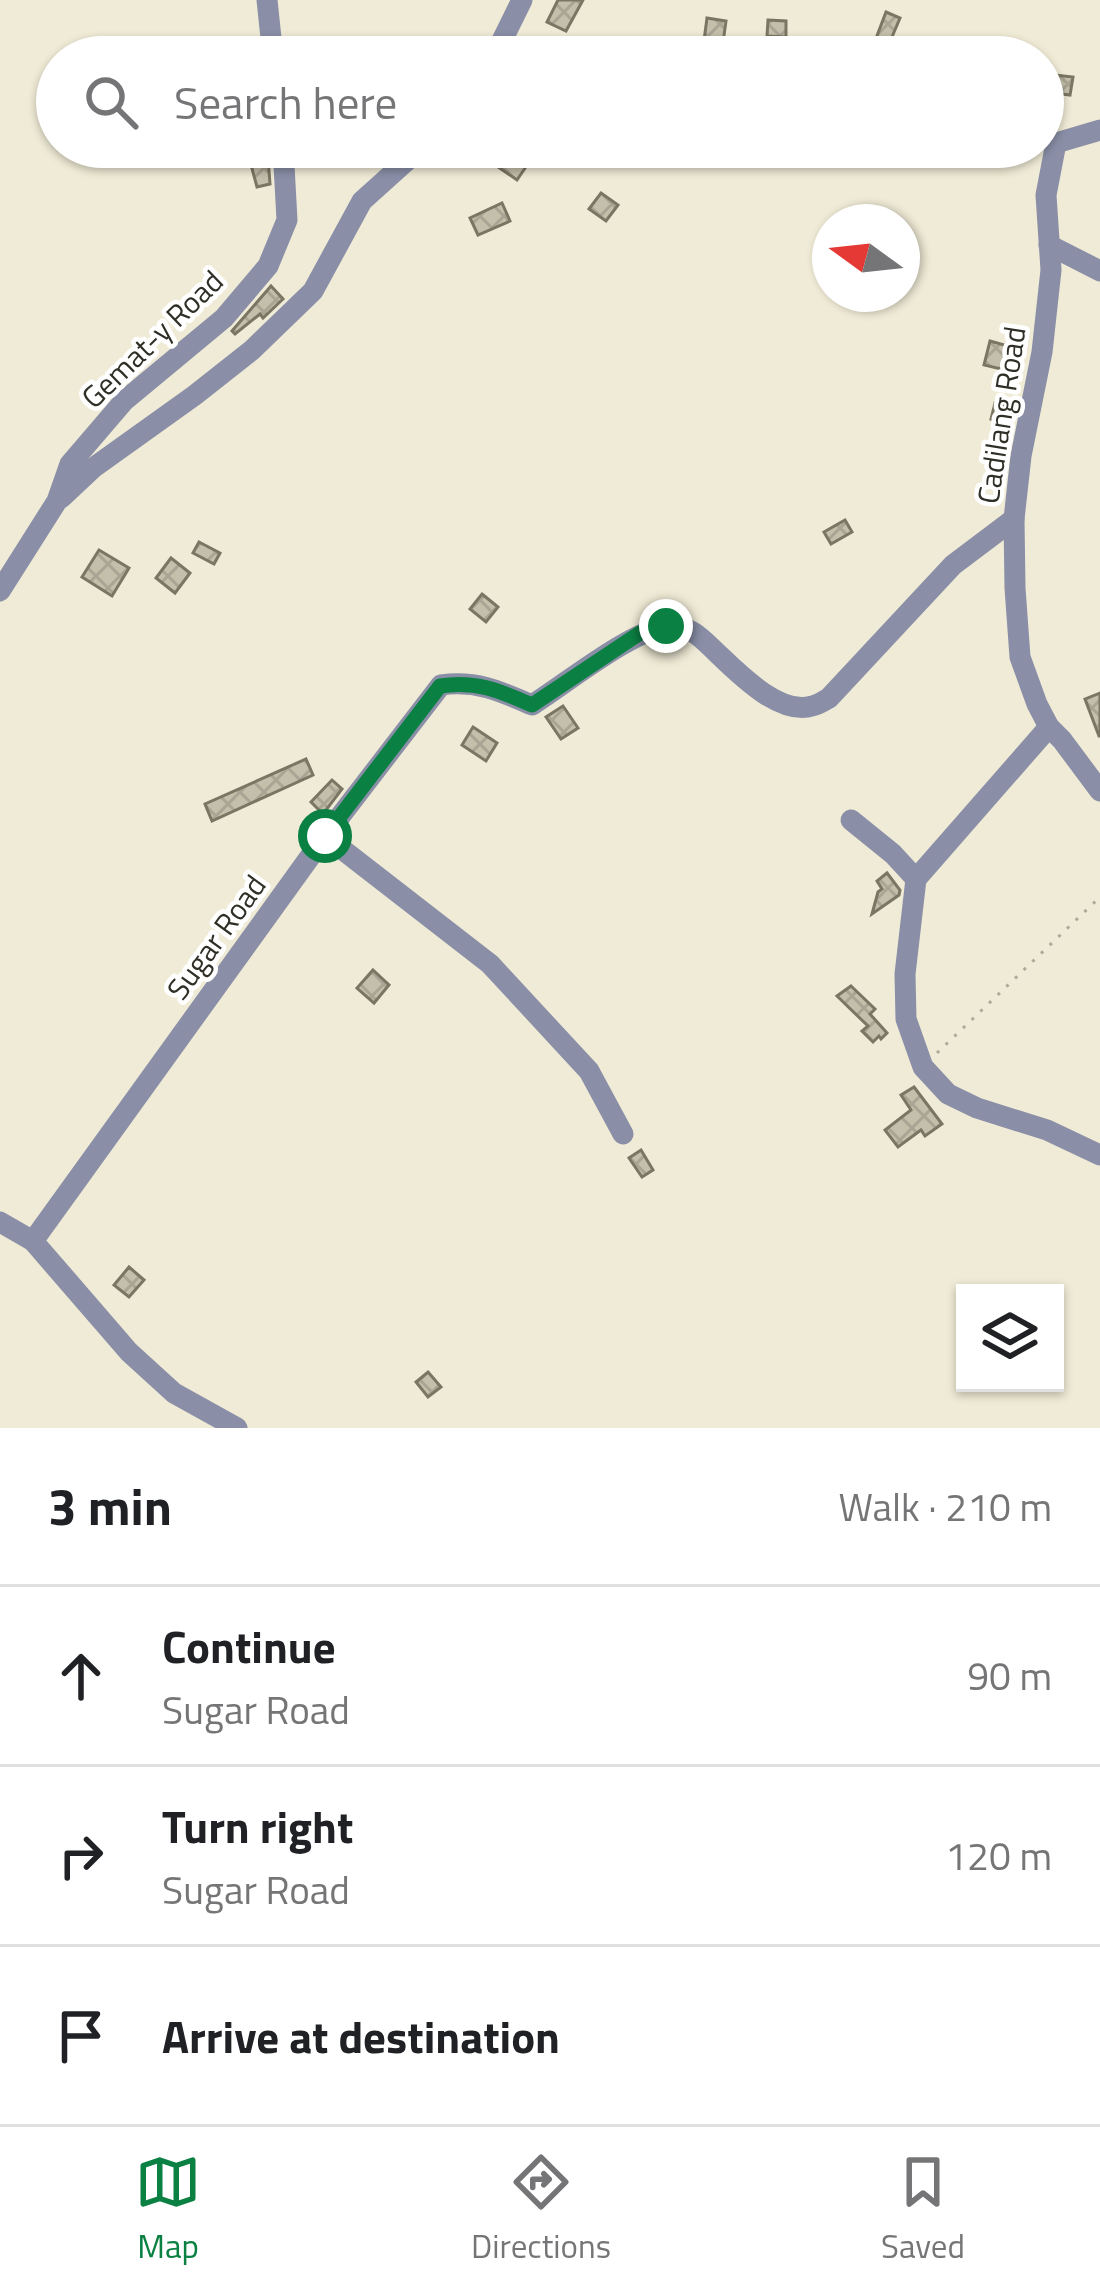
<!DOCTYPE html>
<meta charset="utf-8">
<style>
:root{--surface:#fff;--page:#f6f6f6;--text:#202124;--muted:#757577;--line:#e0e0e0;--accent:#0b8043}
body{margin:0;font-family:"Titillium Web",sans-serif;background:var(--page);color:var(--text)}
.controls{position:absolute;right:36px;bottom:36px;display:grid;overflow:hidden;border-radius:0px;box-shadow:0 3px 9px #0004}
.controls button{width:108px;height:108px;display:grid;place-items:center;padding:0;border:0;border-bottom:3px solid var(--line);background:var(--surface);color:var(--text);font:60px sans-serif}
.compass{position:absolute;left:812px;top:204px;width:108px;height:108px;border-radius:50%;background:var(--surface);box-shadow:0 3px 9px #0004;rotate:285deg}
.stop{position:absolute;width:36px;height:36px;margin:-27px;border:9px solid #0b8043;border-radius:50%;background:#fff}
.stop.end{background:#0b8043;border-color:#fff;box-shadow:0 3px 12px #0008}
.list{margin:0;padding:0;list-style:none}
h2{display:flex;justify-content:space-between;align-items:center;height:156px;margin:0;padding:0 48px;font-size:51px}
h2 small{font-size:39px;font-weight:400;color:var(--muted)}
.list li{display:grid;grid-template-columns:78px 1fr auto;gap:36px;align-items:center;box-sizing:border-box;height:180px;padding:0 48px;border-top:3px solid var(--line)}
.list b{display:block;font-size:45px;white-space:nowrap}
.list p{margin:0;font-size:39px;white-space:nowrap;color:var(--muted)}
.list em{font-size:39px;font-style:normal;color:var(--muted)}
.icon{flex:none;width:66px;height:66px;fill:none;stroke:currentColor;stroke-width:2;stroke-linecap:round;stroke-linejoin:round}
.map{position:relative;flex:none;width:1100px;height:1428px;overflow:hidden}
.search{position:absolute;background:var(--surface);box-shadow:0 3px 9px #0004;left:36px;right:36px;top:36px;height:132px;display:flex;align-items:center;gap:30px;box-sizing:border-box;padding:0 42px;border-radius:66px;color:var(--muted);font-size:45px}
.sheet{height:696px;background:var(--surface)}
nav{display:flex;justify-content:space-around;align-items:center;box-sizing:border-box;height:168px;border-top:3px solid var(--line);background:var(--surface);font-size:33px;color:var(--muted)}
nav a{display:grid;justify-items:center;gap:6px}
nav .on{color:var(--accent)}
.map>svg:first-child{display:block}
</style>
<div class="map">
<svg width="1100" height="1428" viewBox="0 0 1100 1428">
<defs>
<pattern id="building-cross-hatch" width="8" height="8" patternUnits="userSpaceOnUse" patternTransform="scale(3)"><rect width="8" height="8" fill="#c4bfab"/><path d="M0 0l8 8M0 8l8-8" fill="none" stroke="#a9a493"/></pattern>
</defs>
<rect width="100%" height="100%" fill="#f0ebd6"/>
<g fill="url(#building-cross-hatch)" stroke="#7a7663" stroke-width="3">
<path d="M558 0H583L566 31 547 22Z"/>
<path d="M886 12 900 18 889 44 892 45 888 56 872 49Z"/>
<path d="M707 18 726 21 722 50 703 48Z"/>
<path d="M768 20 786 21V37L767 36Z"/>
<path d="M1055 75 1073 77 1070 95 1053 93Z"/>
<path d="M496 147H528L536 152 517 180 488 160Z"/>
<path d="M268 157 270 184 257 187 250 161Z"/>
<path d="M601 193 618 205 606 221 589 209Z"/>
<path d="M502 203 510 221 478 235 470 218Z"/>
<path d="M271 286 283 299 263 318 260 314 235 334 232 331Z"/>
<path d="M990 341 1008 346 1001 369 984 365Z"/>
<path d="M995 403 1012 407 1009 423 991 419Z"/>
<path d="M845 520 852 532 831 544 824 532Z"/>
<path d="M199 542 220 553 214 564 193 553Z"/>
<path d="M99 550 129 568 112 596 82 577Z"/>
<path d="M171 558 190 573 175 593 156 578Z"/>
<path d="M482 594 498 607 486 622 470 609Z"/>
<path d="M1100 693V736H1099L1085 699Z"/>
<path d="M563 706 578 728 561 739 546 717Z"/>
<path d="M473 727 497 743 486 761 462 745Z"/>
<path d="M306 759 313 775 212 821 205 804Z"/>
<path d="M332 780 342 789 323 814 311 802Z"/>
<path d="M887 873 900 890 899 895 872 914 878 892 882 889 877 881Z"/>
<path d="M373 970 389 985 374 1003 357 988Z"/>
<path d="M851 986 875 1009 870 1014 887 1033 881 1039 879 1036 873 1042 862 1031 868 1026 837 996Z"/>
<path d="M914 1087 942 1124 925 1136 921 1130 898 1147 885 1130 911 1110 901 1095Z"/>
<path d="M641 1150 653 1170 642 1177 629 1158Z"/>
<path d="M129 1267 144 1280 129 1297 114 1285Z"/>
<path d="M428 1372 441 1387 428 1397 416 1382Z"/>
</g>
<g fill="none" stroke-linecap="round" stroke-linejoin="round">
<path stroke="#adaa99" stroke-width="3" stroke-dasharray="3 9" stroke-linecap="butt" d="M937 1053 1100 897"/>
<g stroke="#8a8fa7" stroke-width="21">
<path d="M267 0 273 57"/>
<path d="M494 57 522 0"/>
<path d="M1100 130 1056 143 1046 195 1051 270 1042 352 1021 456 1014 519 1015 588 1020 657 1037 704 1049 727 1062 740 1100 791"/>
<path d="M1049 245 1100 271"/>
<path d="M61 498 93 468 195 395 252 350 313 291 362 201 422 147"/>
<path d="M0 591 57 501 70 464 124 401 224 318 268 266 287 220 283 147"/>
<path d="M1049 727 916 879 905 974 906 1019 923 1067 948 1094 977 1108 1047 1130 1100 1155"/>
<path d="M851 820 893 854 916 879"/>
<path d="M325 836 490 964 589 1071 623 1134"/>
<path d="M0 1222 33 1241 325 836 441 685C476 680 500 691 532 705 564 685 636 627 670 626 691 625 703 640 717 653 739 674 780 716 812 706 818 705 824 701 829 698L953 565 1014 519"/>
<path d="M33 1241 129 1352 174 1393 237 1428"/>
</g>
</g>
<g fill="none" stroke-linecap="round" stroke-linejoin="round">
<path stroke="#0b8043" stroke-width="15" d="M325 836 440 686C476 680 500 691 532 705L640 633 666 626"/>
</g>
<g text-anchor="middle" dominant-baseline="central" stroke-width="9" stroke-linejoin="round" paint-order="stroke">
<g font-size="30" fill="#302f27" stroke="#fff">
<text transform="translate(152 339) rotate(-44)">Gemat-y Road</text>
<text transform="translate(1001 415) rotate(-81)">Cadilang Road</text>
<text transform="translate(216 937) rotate(-54)">Sugar Road</text>
</g>
</g>
</svg>
<div class="controls">
<button><svg class="icon" aria-label="layers" viewBox="0 0 24 24"><path d="M12 4l9 5-9 5-9-5zM3 14l9 5 9-5"/></svg></button>
</div>
<svg class="compass" viewBox="-18 -18 36 36"><path d="M0-13l5 13h-10z" fill="#e53935"/><path d="M0 13l5-13h-10z" fill="#757577"/></svg>
<div class="stop" style="left:325px;top:836px"></div>
<div class="stop end" style="left:666px;top:626px"></div>
<div class="search"><svg class="icon" aria-label="search" viewBox="0 0 24 24"><circle cx="10" cy="10" r="6"/><path d="M15 15l6 6"/></svg>Search here</div>
</div>
<section class="sheet">
<h2>3 min<small>Walk · 210 m</small></h2>
<ul class="list">
<li><svg class="icon" aria-label="ahead" viewBox="0 0 24 24"><path d="M12 20V5M6 11l6-6 6 6"/></svg><div><b>Continue</b><p>Sugar Road</p></div><em>90 m</em></li>
<li><svg class="icon" aria-label="right" viewBox="0 0 24 24"><path d="M7 20v-9h11M14 6l5 5-5 5"/></svg><div><b>Turn right</b><p>Sugar Road</p></div><em>120 m</em></li>
<li><svg class="icon" aria-label="arrive" viewBox="0 0 24 24"><path d="M6 21V4h12l-3 4 3 4H6"/></svg><div><b>Arrive at destination</b></div></li>
</ul>
</section>
<nav>
<a class="on"><svg class="icon" aria-label="map" viewBox="0 0 24 24"><path d="M3 6l6-2 6 2 6-2v14l-6 2-6-2-6 2zM9 4v14M15 6v14"/></svg>Map</a>
<a><svg class="icon" aria-label="directions" viewBox="0 0 24 24"><path d="M12 3l9 9-9 9-9-9zM9 14v-3h6M13 9l2 2-2 2"/></svg>Directions</a>
<a><svg class="icon" aria-label="saved" viewBox="0 0 24 24"><path d="M7 4h10v16l-5-4-5 4z"/></svg>Saved</a>
</nav>
